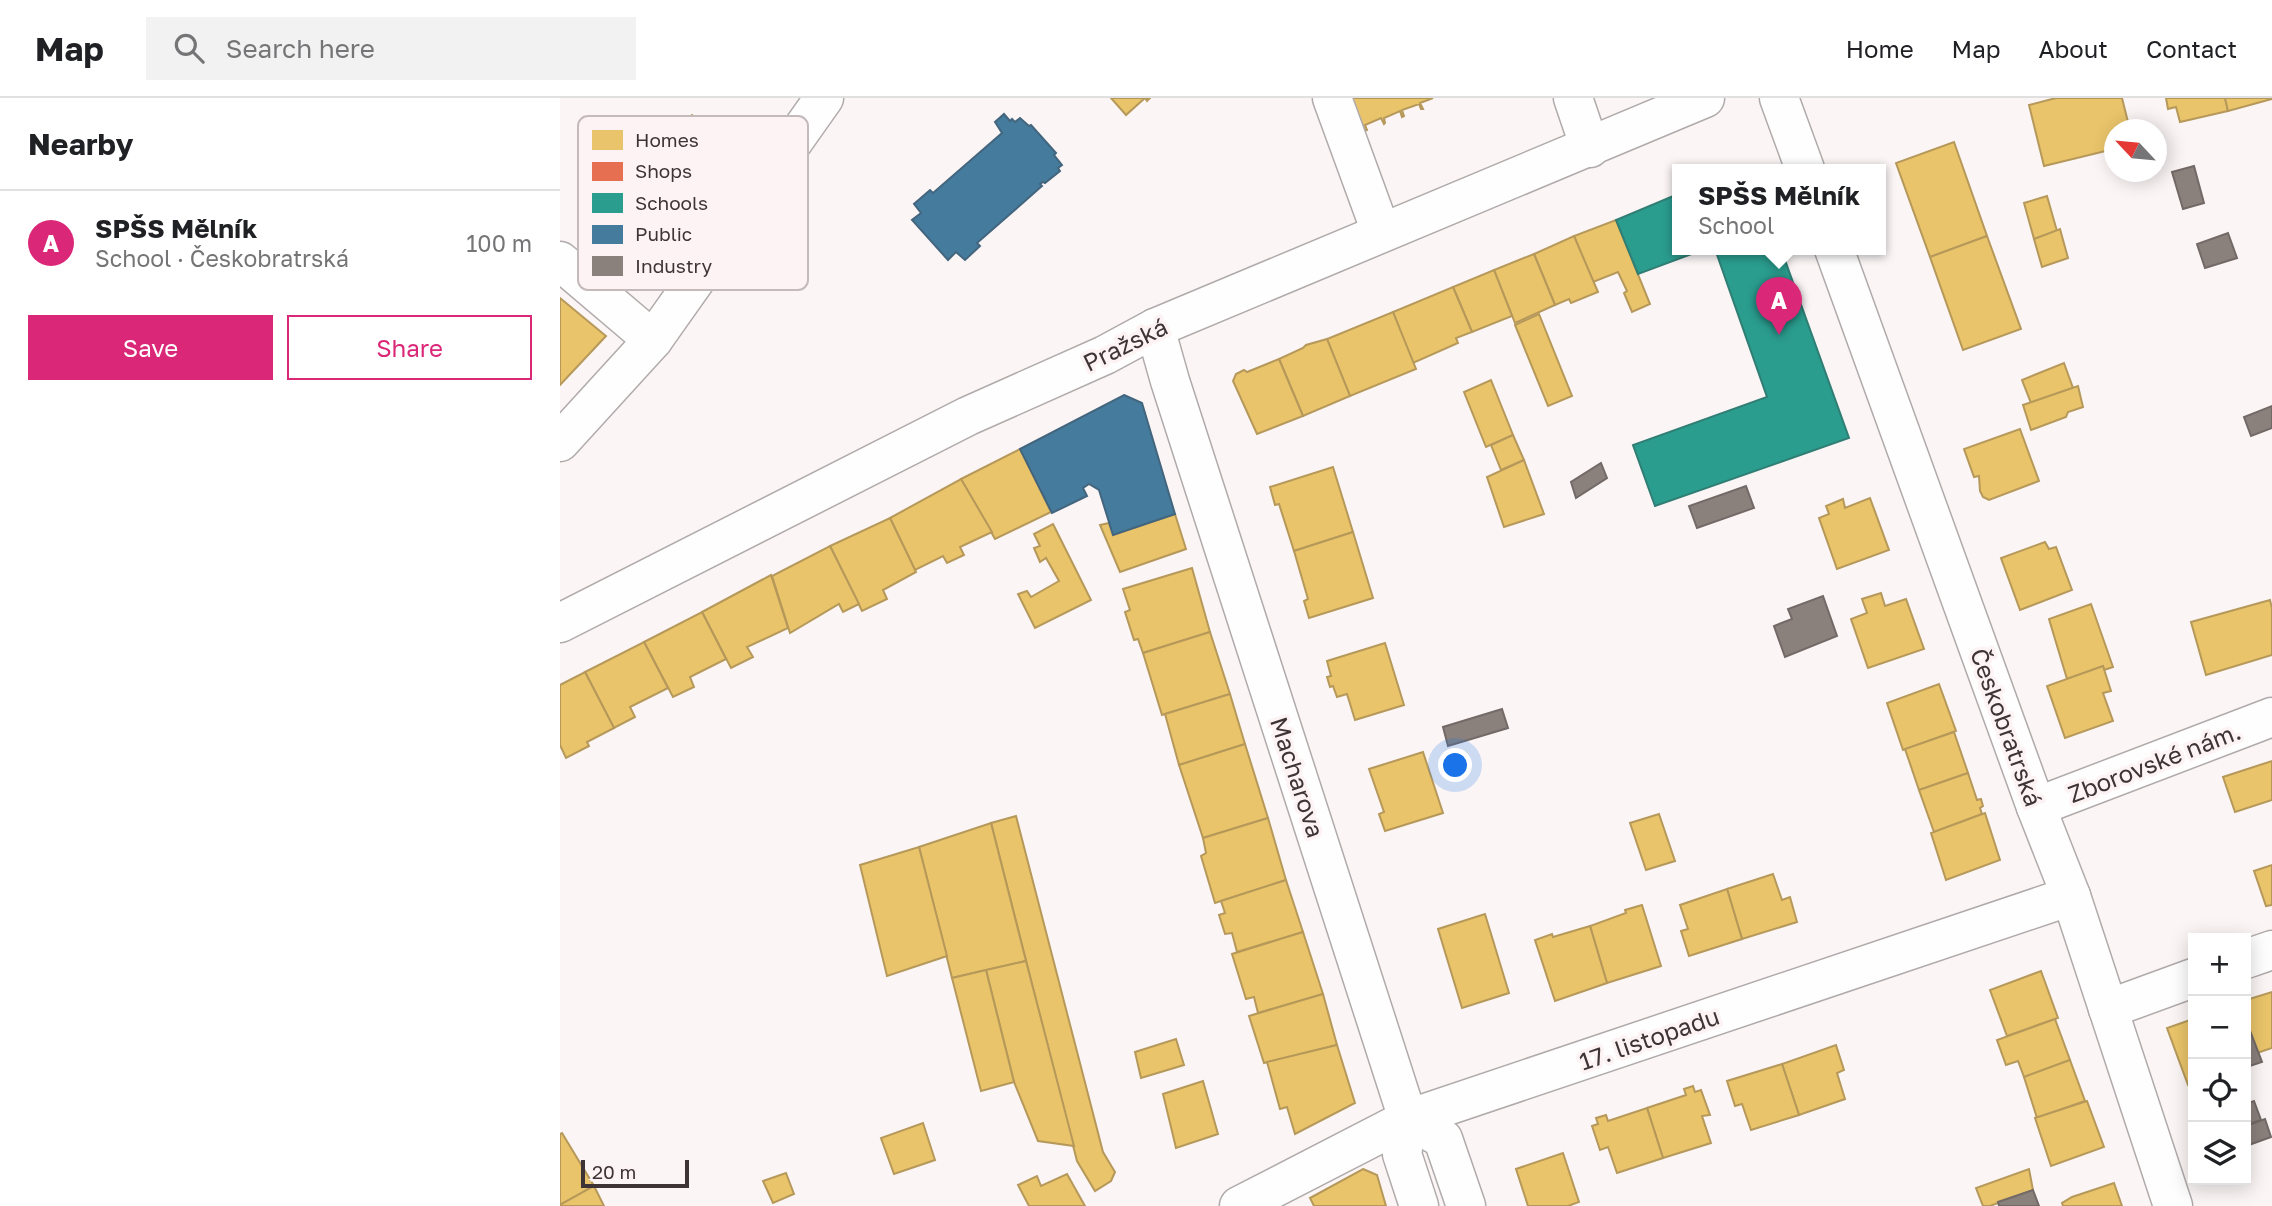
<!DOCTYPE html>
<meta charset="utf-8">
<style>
:root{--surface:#fff;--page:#f2f2f2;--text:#202124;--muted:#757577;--line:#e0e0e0;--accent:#db2777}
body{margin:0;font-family:"Golos Text",sans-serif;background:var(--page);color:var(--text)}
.controls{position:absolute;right:21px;bottom:21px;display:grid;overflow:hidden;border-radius:0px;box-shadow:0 4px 18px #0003}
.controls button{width:63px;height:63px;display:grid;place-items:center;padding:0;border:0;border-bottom:2px solid var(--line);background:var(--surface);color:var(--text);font:35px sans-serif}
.compass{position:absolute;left:1544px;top:21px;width:63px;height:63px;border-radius:50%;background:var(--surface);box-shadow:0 4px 18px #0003;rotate:296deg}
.scale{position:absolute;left:21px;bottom:18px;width:108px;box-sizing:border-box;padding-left:7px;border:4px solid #3e3436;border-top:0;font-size:19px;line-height:24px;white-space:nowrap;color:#3e3436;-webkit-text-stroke:5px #fdf3f4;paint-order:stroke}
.you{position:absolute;left:896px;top:668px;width:24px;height:24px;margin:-18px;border:5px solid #fff;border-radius:50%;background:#1a73e8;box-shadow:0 0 0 10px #1a73e833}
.badge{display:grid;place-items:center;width:46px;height:46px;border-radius:50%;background:var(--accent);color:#fff;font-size:23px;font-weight:700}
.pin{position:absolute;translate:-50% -58px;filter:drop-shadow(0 2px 4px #0008)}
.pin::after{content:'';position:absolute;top:37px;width:24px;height:21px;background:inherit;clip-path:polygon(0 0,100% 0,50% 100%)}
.popup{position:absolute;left:1112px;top:66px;width:214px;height:91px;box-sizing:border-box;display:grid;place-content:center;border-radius:0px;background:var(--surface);filter:drop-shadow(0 2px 5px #0005);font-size:23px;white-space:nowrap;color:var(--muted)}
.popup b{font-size:26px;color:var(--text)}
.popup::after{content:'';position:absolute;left:50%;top:100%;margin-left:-14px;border:14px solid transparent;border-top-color:var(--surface)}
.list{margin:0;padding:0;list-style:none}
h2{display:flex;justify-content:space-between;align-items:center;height:91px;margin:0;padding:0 28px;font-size:30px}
h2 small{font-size:23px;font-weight:400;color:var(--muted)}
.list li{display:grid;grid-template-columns:46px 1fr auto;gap:21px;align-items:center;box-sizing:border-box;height:105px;padding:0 28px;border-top:2px solid var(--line)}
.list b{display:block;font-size:26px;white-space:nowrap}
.list p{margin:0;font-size:23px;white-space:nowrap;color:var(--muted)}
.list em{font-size:23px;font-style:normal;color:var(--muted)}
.actions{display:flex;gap:14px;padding:21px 28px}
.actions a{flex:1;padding:16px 0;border:2px solid var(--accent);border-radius:0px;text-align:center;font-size:24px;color:var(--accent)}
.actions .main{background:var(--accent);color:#fff}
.icon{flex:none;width:38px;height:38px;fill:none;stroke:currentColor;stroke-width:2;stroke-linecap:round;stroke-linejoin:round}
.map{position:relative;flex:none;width:1712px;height:1108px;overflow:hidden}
header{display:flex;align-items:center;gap:42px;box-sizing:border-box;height:98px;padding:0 35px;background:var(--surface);border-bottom:2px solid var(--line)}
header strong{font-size:33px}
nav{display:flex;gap:38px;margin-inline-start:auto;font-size:24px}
.search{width:490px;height:63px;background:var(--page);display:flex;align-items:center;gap:18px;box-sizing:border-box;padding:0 24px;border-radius:0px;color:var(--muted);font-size:26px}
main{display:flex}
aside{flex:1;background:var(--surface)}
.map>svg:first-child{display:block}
</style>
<header>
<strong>Map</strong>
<div class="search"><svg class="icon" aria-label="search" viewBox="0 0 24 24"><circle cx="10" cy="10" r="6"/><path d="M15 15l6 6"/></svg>Search here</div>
<nav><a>Home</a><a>Map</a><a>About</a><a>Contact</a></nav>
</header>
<main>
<aside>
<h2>Nearby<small></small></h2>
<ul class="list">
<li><span class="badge">A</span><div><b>SPŠS Mělník</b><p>School · Českobratrská</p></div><em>100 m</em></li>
</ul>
<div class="actions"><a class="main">Save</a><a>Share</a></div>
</aside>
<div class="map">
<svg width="1712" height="1108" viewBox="0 0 1712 1108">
<rect width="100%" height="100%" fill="#fbf5f6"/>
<g fill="#e9c46a" stroke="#b6995a" stroke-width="2">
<path d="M551 0H590L587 3 585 0 566 17Z"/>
<path d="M791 0H873L860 5 863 11H861L859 6 842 12 844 18 842 19 840 13 824 20 825 25 824 26 821 20 805 27 807 32 805 33Z"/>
<path d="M1496 0H1562L1570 32H1554V51L1484 68 1469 7Z"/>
<path d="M1606 0H1665L1668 13 1620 24 1616 9 1608 11Z"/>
<path d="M1665 0H1712V1L1668 13Z"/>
<path d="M132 17 166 39 160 48 178 60 144 106 92 72 102 57 94 51 112 26 119 32Z"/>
<path d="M1394 44 1427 138 1370 159 1336 65Z"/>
<path d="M1487 98 1497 133 1474 141 1464 105Z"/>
<path d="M1056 122 1090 206 1072 214 1064 195 1067 193 1058 174 1033 184 1014 138Z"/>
<path d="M1500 131 1508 160 1482 169 1474 141Z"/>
<path d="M1014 138 1038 194 1011 205 1009 201 995 207 974 156Z"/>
<path d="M1427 138 1461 231 1403 252 1370 159Z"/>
<path d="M974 156 995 207 955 225 934 172Z"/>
<path d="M934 172 952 218 912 234 893 189Z"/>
<path d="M893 189 912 234 896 240 898 245 853 265 833 214Z"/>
<path d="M0 200 46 238 0 287Z"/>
<path d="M833 214 856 271 790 298 767 241Z"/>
<path d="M979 216 1012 298 988 308 955 227Z"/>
<path d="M767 241 790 298 743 318 719 261 743 250 746 247Z"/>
<path d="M719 261 743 318 697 336 673 283 676 276 684 272 687 274Z"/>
<path d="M1504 265 1513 290 1471 305 1462 282Z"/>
<path d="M931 282 953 337 926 349 904 294Z"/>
<path d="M1518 288 1523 309 1508 314 1506 319 1471 332 1463 307Z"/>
<path d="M1460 331 1479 383 1429 402 1423 399 1420 393 1419 378 1414 379 1404 351Z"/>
<path d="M953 337 964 362 941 372 931 347Z"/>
<path d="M460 351 491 414 435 441 401 381Z"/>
<path d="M964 362 984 416 944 429 927 379Z"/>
<path d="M773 369 793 434 734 453 719 406 715 407 710 389Z"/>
<path d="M401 381 432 434 400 449 404 457 387 465 383 458 355 472 330 420Z"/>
<path d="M1310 400 1329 452 1277 471 1259 420 1269 416 1266 408 1283 401 1285 410Z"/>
<path d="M615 416 626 451 560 474 540 427 549 425 553 437Z"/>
<path d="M330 420 356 474 323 492 327 501 302 513 270 448Z"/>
<path d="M493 426 531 502 475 530 458 496 467 493 471 499 499 483 486 460 480 464 474 450 480 448 474 436Z"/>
<path d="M793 434 813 500 749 520 744 503 748 501 734 453Z"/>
<path d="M1485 444 1489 451 1496 449 1512 492 1460 512 1441 460Z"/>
<path d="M270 448 299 506 283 514 279 506 230 535 212 478Z"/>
<path d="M632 470 650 534 583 555 578 541 574 542 565 514 570 512 563 491Z"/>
<path d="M211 477 228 530 187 549 193 559 171 570 142 514Z"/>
<path d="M1321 495 1325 508 1346 501 1364 551 1308 570 1291 521 1307 515 1302 501Z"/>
<path d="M1710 502 1712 510V557L1646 577 1631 524Z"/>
<path d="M1531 506 1553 569 1544 572 1543 568 1507 581 1489 521Z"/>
<path d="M142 514 166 561 130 579 134 589 113 599 84 544Z"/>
<path d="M650 534 670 596 602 617 583 555Z"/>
<path d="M84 544 108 590 70 609 75 619 54 630 25 574Z"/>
<path d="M825 545 844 607 795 622 787 596 777 599 773 588 770 589 767 579 771 578 767 563Z"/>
<path d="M1543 568 1551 593 1543 595 1553 623 1505 640 1487 588Z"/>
<path d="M25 574 54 630 27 644 29 648 6 660 0 647V587Z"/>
<path d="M1379 586 1396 633 1343 652 1327 605Z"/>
<path d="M670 596 685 646 619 667 605 616Z"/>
<path d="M1394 634 1408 675 1359 692 1345 651Z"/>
<path d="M685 646 708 720 643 740 619 667Z"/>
<path d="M863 654 883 715 825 733 819 716 824 714 809 671Z"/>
<path d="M1712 663V702L1675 714 1663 679Z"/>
<path d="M1408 675 1417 702 1421 701 1423 708 1420 710 1422 716 1374 734 1359 692Z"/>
<path d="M1425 715 1440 762 1386 782 1371 735Z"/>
<path d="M1099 716 1115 763 1086 772 1070 725Z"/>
<path d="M456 718 543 1054 555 1074 551 1083 535 1093 517 1063 431 725Z"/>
<path d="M708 720 726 782 655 805 641 758 646 755 643 740Z"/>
<path d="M431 725 466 863 392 880 359 749Z"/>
<path d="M359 749 387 858 327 878 300 767Z"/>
<path d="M1712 767V807L1706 808 1694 773Z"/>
<path d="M1213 776 1222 802 1230 799 1237 824 1182 841 1167 791Z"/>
<path d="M726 782 743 834 677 854 672 835 665 836 659 817 665 815 661 803Z"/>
<path d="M1167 791 1182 841 1129 858 1121 833 1128 831 1120 807Z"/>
<path d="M1082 807 1101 868 1047 885 1030 828 1066 815 1065 812Z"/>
<path d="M925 816 949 895 902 910 878 831Z"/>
<path d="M1030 828 1047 885 995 903 975 842 992 836 993 839Z"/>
<path d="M743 834 763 896 698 915 694 899 686 901 672 856Z"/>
<path d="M466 863 514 1048 478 1043 454 984 426 872Z"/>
<path d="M426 872 454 984 421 993 392 880Z"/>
<path d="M1481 873 1498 920 1447 938 1430 892Z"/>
<path d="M1712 894V950L1697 955 1686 922V902Z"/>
<path d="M763 896 777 947 704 965 689 918Z"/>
<path d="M1495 921 1510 962 1464 979 1458 963 1446 967 1437 942Z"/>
<path d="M1633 921V985L1628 987 1607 930Z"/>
<path d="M616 941 624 967 581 980 575 954Z"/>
<path d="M777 947 795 1005 735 1036 727 1009 720 1011 707 964Z"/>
<path d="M1276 947 1284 972 1277 975 1285 1001 1239 1017 1222 966Z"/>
<path d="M1510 962 1525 1003 1477 1020 1464 979Z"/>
<path d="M1222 966 1239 1017 1191 1032 1182 1006 1175 1008 1167 983Z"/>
<path d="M643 983 658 1036 616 1050 603 996Z"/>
<path d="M1133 988 1135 994 1141 992 1150 1017 1142 1018 1151 1045 1103 1060 1087 1010 1126 997 1124 991Z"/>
<path d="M1527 1003 1544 1049 1491 1068 1475 1020Z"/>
<path d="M1087 1010 1103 1060 1057 1075 1048 1049 1040 1052 1032 1028 1038 1026 1036 1020 1046 1017 1048 1023Z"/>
<path d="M363 1025 375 1062 334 1076 321 1040Z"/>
<path d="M2 1035 34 1088 0 1107V1036Z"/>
<path d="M1003 1055 1019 1104 1008 1108H968L956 1071Z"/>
<path d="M803 1071 817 1077 826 1108H754L750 1100Z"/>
<path d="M1469 1071 1473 1092 1430 1108H1423L1416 1090Z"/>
<path d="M226 1075 234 1096 213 1105 203 1083Z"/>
<path d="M507 1076 525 1108H469L458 1087 477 1078 481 1088Z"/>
<path d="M1554 1085 1562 1108H1503L1502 1105 1512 1099Z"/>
<path d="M34 1088 44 1108H0V1107Z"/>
</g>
<path fill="#e76f51" stroke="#b45d49" stroke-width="2" d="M88 91 131 123 88 184 46 154Z"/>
<g fill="#2a9d8f" stroke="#307e74" stroke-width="2">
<path d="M1118 96V151H1145L1078 176 1056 122Z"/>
<path d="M1155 151H1221L1289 340 1095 408 1073 347 1207 299Z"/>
</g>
<g fill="#457b9d" stroke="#43667e" stroke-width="2">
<path d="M444 16 450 23 452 21 455 24 460 20 469 28 471 27 496 55 494 57 502 67 498 70 500 73 485 85 483 84 480 86 482 88 417 145 420 148 405 162 396 154 388 162 352 122 361 115 354 106 370 92 373 95 442 35 435 24Z"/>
<path d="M564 297 582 305 615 416 553 437 539 392 529 386 523 390 527 398 492 415 460 351Z"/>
</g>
<g fill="#8a817c" stroke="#736a67" stroke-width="2">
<path d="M1634 68 1644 105 1623 111 1612 74Z"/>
<path d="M1668 135 1677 160 1645 170 1637 146Z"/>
<path d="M1712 308V330L1691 338 1684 319Z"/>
<path d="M1041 365 1047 380 1016 400 1011 384Z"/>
<path d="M1186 388 1194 410 1137 430 1129 408Z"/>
<path d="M1263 498 1277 538 1225 559 1214 528 1232 521 1228 511Z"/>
<path d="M942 611 948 630 888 648 883 629Z"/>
<path d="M1686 922 1702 964 1687 969 1686 966Z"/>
<path d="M1694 1003 1701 1022 1686 1027V1006Z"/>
<path d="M1705 1021 1711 1039 1686 1048V1028Z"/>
<path d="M1473 1092 1479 1108H1439L1438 1104Z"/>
</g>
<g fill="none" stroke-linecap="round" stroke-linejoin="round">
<defs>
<g id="minor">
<path d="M772 0 821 134"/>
<path d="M1013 0 1030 50"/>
<path d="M1219 0 1245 71"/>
<path d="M1274 151 1476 709 1511 798 1613 1108"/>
<path d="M0 163 93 242"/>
<path d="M595 230 610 283 848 1021 883 1041 906 1108"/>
<path d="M0 344 93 242 264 0"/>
<path d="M0 525 408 318 545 257 595 230 1145 0"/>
<path d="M1476 709 1712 619"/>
<path d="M1686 861 1712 852"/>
<path d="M1548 911 1633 880"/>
<path d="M848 1021 842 1056 859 1108"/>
<path d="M679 1108 848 1021 1511 798"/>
</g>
</defs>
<use href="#minor" stroke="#b1aaab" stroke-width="41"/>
<use href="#minor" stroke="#fefefe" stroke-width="38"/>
</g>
<g text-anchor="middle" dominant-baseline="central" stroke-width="7" stroke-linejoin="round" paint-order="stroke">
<g font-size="24" fill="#3e3436" stroke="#fdf3f4">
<text transform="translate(565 246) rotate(-26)">Pražská</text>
<text transform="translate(1447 629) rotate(70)">Českobratrská</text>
<text transform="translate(1594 664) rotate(-21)">Zborovské nám.</text>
<text transform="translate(738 679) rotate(72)">Macharova</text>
<text transform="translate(1089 940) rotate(-19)">17. listopadu</text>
</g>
</g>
<rect x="18" y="18" width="230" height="174" rx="10" fill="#fdf3f4" stroke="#c4babb" stroke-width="2"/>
<rect x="32" y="32" width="31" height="20" fill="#e9c46a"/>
<rect x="32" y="64" width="31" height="19" fill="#e76f51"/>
<rect x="32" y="95" width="31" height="20" fill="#2a9d8f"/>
<rect x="32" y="127" width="31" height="19" fill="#457b9d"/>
<rect x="32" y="158" width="31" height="20" fill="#8a817c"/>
<g font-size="19" fill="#3e3436">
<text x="75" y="49">Homes</text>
<text x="75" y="80">Shops</text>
<text x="75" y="112">Schools</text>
<text x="75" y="143">Public</text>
<text x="75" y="175">Industry</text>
</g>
</svg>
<div class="controls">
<button>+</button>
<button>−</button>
<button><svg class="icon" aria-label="locate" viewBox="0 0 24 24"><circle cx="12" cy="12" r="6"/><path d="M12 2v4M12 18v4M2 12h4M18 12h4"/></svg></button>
<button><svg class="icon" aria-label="layers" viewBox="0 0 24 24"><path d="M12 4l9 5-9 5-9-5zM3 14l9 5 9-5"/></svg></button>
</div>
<svg class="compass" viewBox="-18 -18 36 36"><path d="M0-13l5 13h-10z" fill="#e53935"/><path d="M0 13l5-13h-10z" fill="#757577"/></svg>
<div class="scale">20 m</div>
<div class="you"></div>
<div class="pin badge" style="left:1219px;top:237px">A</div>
<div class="popup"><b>SPŠS Mělník</b>School</div>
</div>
</main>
